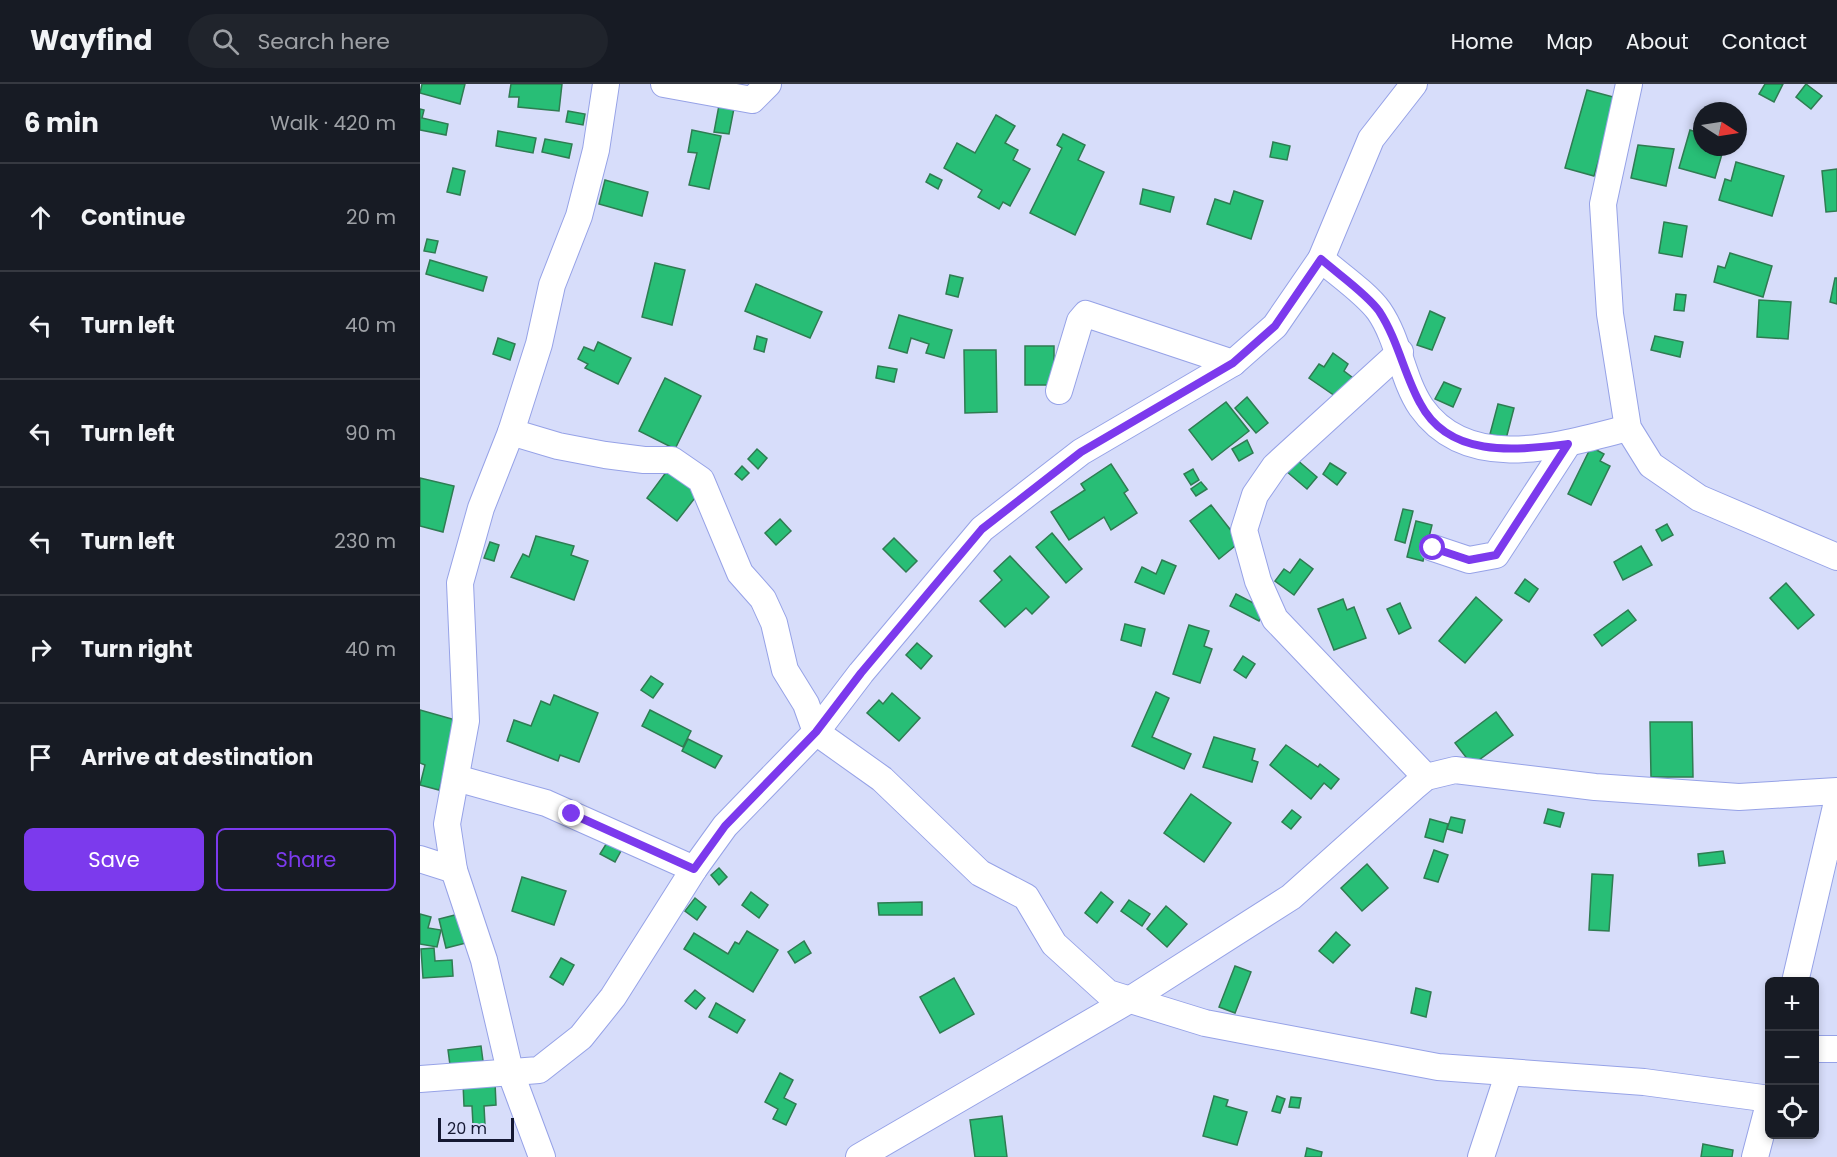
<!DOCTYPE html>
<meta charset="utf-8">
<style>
:root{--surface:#171b24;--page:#20242c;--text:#f1f3f6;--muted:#9ea1a6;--line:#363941;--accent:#7c3aed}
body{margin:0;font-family:Poppins,sans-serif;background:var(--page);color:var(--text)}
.controls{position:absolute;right:18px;bottom:18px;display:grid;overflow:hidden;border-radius:9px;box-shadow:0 3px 9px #0003}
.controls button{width:54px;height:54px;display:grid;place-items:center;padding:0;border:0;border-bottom:2px solid var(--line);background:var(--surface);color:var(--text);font:30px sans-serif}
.compass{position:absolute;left:1273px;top:18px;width:54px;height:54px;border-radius:50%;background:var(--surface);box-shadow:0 3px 9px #0003;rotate:102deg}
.scale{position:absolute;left:18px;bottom:15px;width:76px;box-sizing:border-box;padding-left:6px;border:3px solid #141832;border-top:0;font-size:16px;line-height:21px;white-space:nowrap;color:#141832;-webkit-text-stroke:4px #d7ddfa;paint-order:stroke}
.stop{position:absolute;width:18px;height:18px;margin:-14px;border:4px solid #7c3aed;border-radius:50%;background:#fff}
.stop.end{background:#7c3aed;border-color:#fff;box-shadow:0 2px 6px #0008}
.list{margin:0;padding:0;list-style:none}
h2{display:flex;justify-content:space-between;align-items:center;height:78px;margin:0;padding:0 24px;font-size:26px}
h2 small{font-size:20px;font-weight:400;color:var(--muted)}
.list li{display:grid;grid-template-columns:39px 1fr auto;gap:18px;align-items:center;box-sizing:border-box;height:108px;padding:0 24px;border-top:2px solid var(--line)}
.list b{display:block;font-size:22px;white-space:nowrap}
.list em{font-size:20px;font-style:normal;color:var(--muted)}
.actions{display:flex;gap:12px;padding:18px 24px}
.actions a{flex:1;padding:14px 0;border:2px solid var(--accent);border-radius:9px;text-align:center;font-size:21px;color:var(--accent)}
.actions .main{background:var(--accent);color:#fff}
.icon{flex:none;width:33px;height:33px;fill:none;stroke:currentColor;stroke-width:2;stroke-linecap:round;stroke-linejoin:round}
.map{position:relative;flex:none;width:1417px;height:1073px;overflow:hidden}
header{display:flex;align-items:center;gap:36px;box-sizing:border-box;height:84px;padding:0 30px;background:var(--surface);border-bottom:2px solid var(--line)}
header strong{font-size:28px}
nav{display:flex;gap:33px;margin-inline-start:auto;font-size:21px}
.search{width:420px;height:54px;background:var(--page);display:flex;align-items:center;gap:15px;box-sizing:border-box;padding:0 21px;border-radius:33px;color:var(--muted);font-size:22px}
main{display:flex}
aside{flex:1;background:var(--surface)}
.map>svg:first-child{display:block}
</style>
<header>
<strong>Wayfind</strong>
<div class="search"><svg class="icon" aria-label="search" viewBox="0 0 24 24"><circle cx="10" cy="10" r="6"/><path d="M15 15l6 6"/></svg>Search here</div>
<nav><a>Home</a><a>Map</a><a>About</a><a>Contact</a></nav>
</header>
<main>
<aside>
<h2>6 min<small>Walk · 420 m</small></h2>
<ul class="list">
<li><svg class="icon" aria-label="ahead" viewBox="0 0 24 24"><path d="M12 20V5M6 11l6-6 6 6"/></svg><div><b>Continue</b></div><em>20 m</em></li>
<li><svg class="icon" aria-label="left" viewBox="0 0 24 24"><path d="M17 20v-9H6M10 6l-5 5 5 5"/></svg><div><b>Turn left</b></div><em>40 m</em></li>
<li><svg class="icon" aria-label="left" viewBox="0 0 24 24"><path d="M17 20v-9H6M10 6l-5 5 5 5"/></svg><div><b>Turn left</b></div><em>90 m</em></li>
<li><svg class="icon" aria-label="left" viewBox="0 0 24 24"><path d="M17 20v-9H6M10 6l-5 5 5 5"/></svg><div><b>Turn left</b></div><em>230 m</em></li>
<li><svg class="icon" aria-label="right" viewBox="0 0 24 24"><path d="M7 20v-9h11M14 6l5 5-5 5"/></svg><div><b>Turn right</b></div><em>40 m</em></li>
<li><svg class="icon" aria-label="arrive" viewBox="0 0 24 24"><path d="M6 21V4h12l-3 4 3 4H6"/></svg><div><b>Arrive at destination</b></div></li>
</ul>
<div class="actions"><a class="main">Save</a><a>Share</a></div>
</aside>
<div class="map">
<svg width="1417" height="1073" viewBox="0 0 1417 1073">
<rect width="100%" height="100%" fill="#d7ddfa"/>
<g fill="#28be76" stroke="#2f7c52" stroke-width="1.5">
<path d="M2 0H45L40 20 0 9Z"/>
<path d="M91 0H142L139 27 98 23 99 13H89Z"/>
<path d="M1345 0H1363L1354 18 1339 10Z"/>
<path d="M1386 0 1402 12 1391 25 1376 13Z"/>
<path d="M1167 6 1197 14 1174 92 1145 84Z"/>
<path d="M300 16 315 19 309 50 294 48Z"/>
<path d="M0 25 4 26 2 34 28 40 26 51 0 46Z"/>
<path d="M148 27 165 30 163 41 146 38Z"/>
<path d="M576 31 595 42 585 59 598 66 593 76 610 85 590 122 583 118 579 125 558 113 562 106 524 84 537 59 555 69Z"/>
<path d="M272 46 301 52 289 105 269 101 277 69 268 68Z"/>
<path d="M1270 46 1282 50V63H1304L1295 94 1259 84Z"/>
<path d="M78 47 116 54 113 69 76 62Z"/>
<path d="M643 50 665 61 658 76 684 88 655 151 610 129 642 64 637 61Z"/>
<path d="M125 55 152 60 149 74 122 68Z"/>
<path d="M853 58 870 62 867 76 850 73Z"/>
<path d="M1218 61 1254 65 1246 102 1211 94Z"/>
<path d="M1316 78 1364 92 1352 132 1299 116 1305 95 1311 97Z"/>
<path d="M33 84 45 87 40 111 27 108Z"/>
<path d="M1417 85V127L1406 128 1402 87Z"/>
<path d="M510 90 522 96 518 105 506 98Z"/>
<path d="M185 96 228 108 222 132 179 120Z"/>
<path d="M723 105 754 113 750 128 720 120Z"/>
<path d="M814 107 843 117 831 155 787 140 795 115 810 120Z"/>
<path d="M1244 138 1267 142 1262 173 1239 169Z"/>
<path d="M7 155 18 157 15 169 4 167Z"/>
<path d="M1310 169 1352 182 1343 213 1294 198 1298 182 1305 184Z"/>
<path d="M10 176 67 193 63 207 6 190Z"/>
<path d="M235 179 265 186 252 241 222 233Z"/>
<path d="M530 191 543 194 538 213 526 210Z"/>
<path d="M1415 194H1417V220L1410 218Z"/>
<path d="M336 200 402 228 390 254 325 227Z"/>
<path d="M1256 210 1266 211 1264 227 1254 226Z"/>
<path d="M1339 216 1371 218 1368 255 1337 253Z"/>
<path d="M1010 227 1025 234 1012 266 997 261Z"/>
<path d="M479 231 532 246 524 274 506 269 509 260 491 254 487 269 469 264Z"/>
<path d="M337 252 347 255 344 268 334 265Z"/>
<path d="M1235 252 1263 258 1260 273 1231 266Z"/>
<path d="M78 254 95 260 90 276 73 270Z"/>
<path d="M178 258 211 274 198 300 165 284 168 280 158 275 164 263 174 267Z"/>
<rect x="605" y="262" width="29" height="39"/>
<path d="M544 266H576L577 328 545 329Z"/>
<path d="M913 269 928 280 924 287 933 294 918 314 889 294 899 280 904 283Z"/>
<path d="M458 282 477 285 474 298 456 294Z"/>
<path d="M245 294 281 312 255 365 219 347Z"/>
<path d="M1024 298 1041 305 1033 323 1015 315Z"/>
<path d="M827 313 848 339 836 349 815 324Z"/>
<path d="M806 318 829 347 792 376 769 346Z"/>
<path d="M1078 320 1094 324 1086 355 1070 350Z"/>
<path d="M827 356 833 369 819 377 812 365Z"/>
<path d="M1171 363 1184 370 1180 377 1190 382 1171 421 1148 410Z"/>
<path d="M337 365 347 374 338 385 328 375Z"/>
<path d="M876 375 897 393 887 405 866 387Z"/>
<path d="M910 379 926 389 917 401 903 390Z"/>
<path d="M691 380 708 406 704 409 717 429 691 446 684 433 649 456 631 428 665 406 661 400Z"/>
<path d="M322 382 329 389 322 396 315 390Z"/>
<path d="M773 385 779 396 771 401 764 390Z"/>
<path d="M247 387 278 410 257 437 227 414Z"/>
<path d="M0 394 34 402 23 448 0 442Z"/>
<path d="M781 398 787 405 776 412 771 405Z"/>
<path d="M791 421 820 458 799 475 770 437Z"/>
<path d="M983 425 993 427 985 459 975 456Z"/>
<path d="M360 435 371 447 356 461 345 449Z"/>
<path d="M996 437 1012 441 1003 477 987 473Z"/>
<path d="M1247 440 1253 451 1242 457 1236 446Z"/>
<path d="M632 449 662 485 646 499 616 463Z"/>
<path d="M116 452 154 462 151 471 168 477 154 516 91 493 103 470 109 473Z"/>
<path d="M474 454 497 477 486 488 463 465Z"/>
<path d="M70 458 79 461 74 477 64 474Z"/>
<path d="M1221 462 1232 481 1203 496 1194 478Z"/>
<path d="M590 472 629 513 612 530 606 524 585 543 560 517 582 496 574 487Z"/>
<path d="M880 475 893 485 874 511 855 497 864 485 870 489Z"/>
<path d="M742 476 756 482 744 510 715 498 722 483 736 490Z"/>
<path d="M1105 495 1118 505 1109 518 1095 509Z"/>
<path d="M1366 499 1394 531 1378 545 1350 514Z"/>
<path d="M816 510 845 525 839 537 810 522Z"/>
<path d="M1056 513 1082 536 1045 579 1019 557Z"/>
<path d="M923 515 927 526 934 523 946 554 914 566 898 525Z"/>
<path d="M980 519 991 544 979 550 967 525Z"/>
<path d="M1208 526 1216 536 1182 562 1174 551Z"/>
<path d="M705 540 725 545 721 562 701 556Z"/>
<path d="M769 541 789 547 784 562 792 565 780 599 753 590Z"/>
<path d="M497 559 512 572 501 585 486 571Z"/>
<path d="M823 572 835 580 826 594 814 586Z"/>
<path d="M231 592 243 600 233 614 221 606Z"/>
<path d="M736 608 749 614 732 653 771 670 764 685 712 662Z"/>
<path d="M472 609 500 634 479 657 447 629 459 616 463 620Z"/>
<path d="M134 611 178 629 159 678 140 671 138 677 87 657 94 636 111 642 121 617 130 621Z"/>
<path d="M0 626 39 637 19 706 0 701 5 681 0 679Z"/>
<path d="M230 626 271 647 263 663 222 642Z"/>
<path d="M1076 628 1093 651 1052 681 1035 659Z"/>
<path d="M1230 638H1272L1273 693H1231Z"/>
<path d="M794 653 835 665 832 676 838 678 832 698 783 683Z"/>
<path d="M268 655 302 672 295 684 262 667Z"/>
<path d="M866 661 898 683 900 680 919 695 911 705 904 699 891 715 850 681Z"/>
<path d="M771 710 811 739 784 778 744 749Z"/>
<path d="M1128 725 1144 729 1140 743 1124 739Z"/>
<path d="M872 726 881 733 871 745 862 738Z"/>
<path d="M1031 733 1045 736 1042 749 1027 745Z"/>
<path d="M1010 735 1028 740 1023 758 1005 753Z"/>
<path d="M188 757 202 765 195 778 180 770Z"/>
<path d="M1014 766 1028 771 1018 798 1004 794Z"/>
<path d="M1303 767 1305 779 1279 782 1278 770Z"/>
<path d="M947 780 968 804 942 827 921 804Z"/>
<path d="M299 784 307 793 299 801 291 791Z"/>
<path d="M1172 790 1193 791 1189 847 1169 846Z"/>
<path d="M102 793 146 807 134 841 92 827Z"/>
<path d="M331 808 348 821 339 834 322 821Z"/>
<path d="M681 808 693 818 677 839 665 829Z"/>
<path d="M275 814 286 823 277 836 265 827Z"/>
<path d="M709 816 730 830 722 842 701 827Z"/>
<path d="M502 818V831H459L458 819Z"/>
<path d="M746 822 767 840 747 863 727 845Z"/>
<path d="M0 830 11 833 8 844 21 846 17 863 0 860Z"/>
<path d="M39 830 46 859 26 864 19 835Z"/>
<path d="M327 847 358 866 333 908 264 865 274 849 308 870 315 858 319 860Z"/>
<path d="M916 848 930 861 913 879 899 867Z"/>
<path d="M384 857 391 869 375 879 368 868Z"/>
<path d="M14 864 15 877 32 876 33 892 3 894 1 865Z"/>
<path d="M141 874 154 881 143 901 130 893Z"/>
<path d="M815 882 831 888 815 929 799 923Z"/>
<path d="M534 894 554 930 520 949 500 913Z"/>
<path d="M996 904 1011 908 1006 933 991 929Z"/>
<path d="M275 906 285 914 276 925 265 917Z"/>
<path d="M296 919 325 936 317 949 289 933Z"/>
<path d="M61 962 63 977 30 981 28 966Z"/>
<path d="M360 989 373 996 364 1014 376 1020 366 1041 353 1035 358 1025 345 1018Z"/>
<path d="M75 998 76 1021 64 1022 65 1041H53L52 1022H44L43 999Z"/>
<path d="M794 1012 808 1016 806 1022 827 1028 817 1061 783 1052Z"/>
<path d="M857 1012 865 1015 860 1029 852 1027Z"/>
<path d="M871 1013 881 1014 879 1024 869 1023Z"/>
<path d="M582 1032 587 1073H555L550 1036Z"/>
<path d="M1283 1060 1313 1066 1312 1073H1281Z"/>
<path d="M887 1064 902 1068 901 1073H885Z"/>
</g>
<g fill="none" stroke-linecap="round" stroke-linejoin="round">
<defs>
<g id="minor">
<path d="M244 0 332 16 348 0"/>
<path d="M1209 0 1183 120 1190 230 1208 344 1231 381 1279 414 1417 473"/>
<path d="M901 175C918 190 946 209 959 227 979 256 982 295 1001 323 1049 391 1141 361 1208 344"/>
<path d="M980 268 855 382 835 411 824 446 838 497 855 535 1006 693"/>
<path d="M639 307 660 237 666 230 813 279"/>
<path d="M91 348 138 362 185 371 224 376H252L281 396 320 489 343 515 354 539 365 586 386 620 396 648 462 695 560 789 606 813 634 860 688 909 785 939 1018 983 1224 998 1350 1015"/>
<path d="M1013 464 1049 476 1076 471 1148 360"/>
<path d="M36 694 126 719 274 785"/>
<path d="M0 775 34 786"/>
<path d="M1375 898 1417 718"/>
<path d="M1394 965H1417"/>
<path d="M0 995 119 986 161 953 193 913 274 785 305 742 396 648 441 589 562 445 661 368 813 279 855 242 901 175 951 55 994 0"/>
<path d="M122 1073 90 987 64 876 34 786 27 740 46 637 40 499 61 424 91 348 119 260 132 201 159 132 176 66 186 0"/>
<path d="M439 1073 711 915 871 813 994 703 1006 693 1035 686 1175 703 1319 713 1417 707"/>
<path d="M1061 1073 1089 988"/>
<path d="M1335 1073 1350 1016"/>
</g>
</defs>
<use href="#minor" stroke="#96a2e7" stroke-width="28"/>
<use href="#minor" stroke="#fff" stroke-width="26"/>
</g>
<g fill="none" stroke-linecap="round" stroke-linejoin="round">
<path stroke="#7c3aed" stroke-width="8" d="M152 730 274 785 305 742 396 648 441 589 562 445 661 368 813 279 855 242 901 175C918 190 947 210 959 227 978 256 984 290 1000 319 1029 375 1096 366 1148 360L1076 471 1049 476 1013 464"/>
</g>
</svg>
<div class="controls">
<button>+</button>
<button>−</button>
<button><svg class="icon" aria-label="locate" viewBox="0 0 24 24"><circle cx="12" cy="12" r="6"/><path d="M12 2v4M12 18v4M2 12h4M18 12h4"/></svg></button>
</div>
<svg class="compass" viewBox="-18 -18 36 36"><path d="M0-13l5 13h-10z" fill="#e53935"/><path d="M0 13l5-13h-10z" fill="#9ea1a6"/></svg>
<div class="scale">20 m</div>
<div class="stop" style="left:1013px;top:464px"></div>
<div class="stop end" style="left:152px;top:730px"></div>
</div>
</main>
